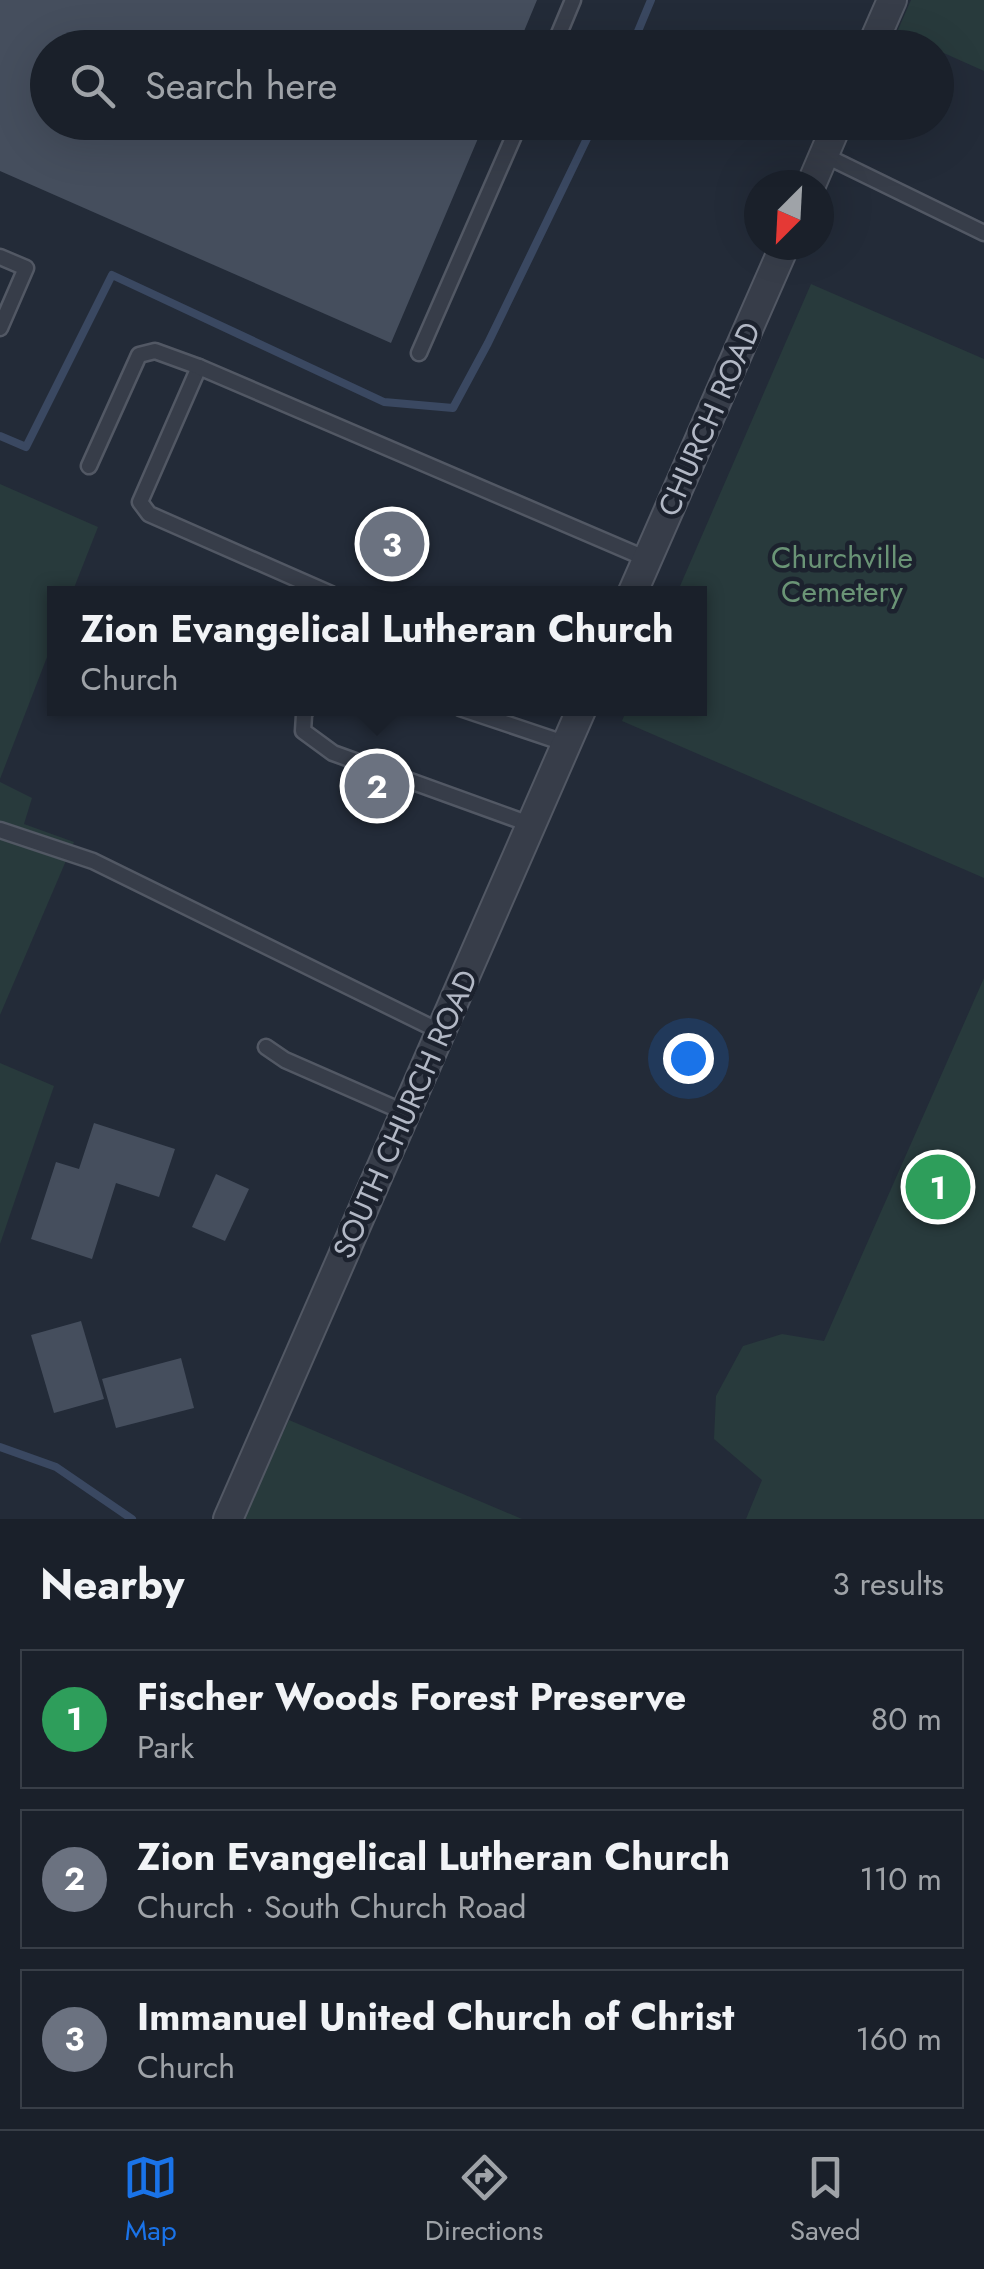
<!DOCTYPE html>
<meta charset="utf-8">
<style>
:root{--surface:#1a202a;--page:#232832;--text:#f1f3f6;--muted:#9fa3a8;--line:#383e47;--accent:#1a73e8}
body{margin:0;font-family:Jost,sans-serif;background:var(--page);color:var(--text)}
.compass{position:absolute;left:744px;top:170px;width:90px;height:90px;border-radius:50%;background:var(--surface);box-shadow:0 10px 40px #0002;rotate:204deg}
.you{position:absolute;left:688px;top:1058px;width:35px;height:35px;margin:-25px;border:8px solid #fff;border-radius:50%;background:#1a73e8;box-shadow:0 0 0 15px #1a73e833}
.badge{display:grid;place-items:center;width:65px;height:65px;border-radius:50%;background:var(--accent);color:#fff;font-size:32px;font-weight:700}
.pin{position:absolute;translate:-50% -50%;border:5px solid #fff;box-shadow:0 2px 10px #0006}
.popup{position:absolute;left:47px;top:586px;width:660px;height:130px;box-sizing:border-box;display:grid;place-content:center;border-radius:0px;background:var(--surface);filter:drop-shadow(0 2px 8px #0005);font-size:32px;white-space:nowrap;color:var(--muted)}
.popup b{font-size:38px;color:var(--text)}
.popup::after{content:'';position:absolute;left:50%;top:100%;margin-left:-20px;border:20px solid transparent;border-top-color:var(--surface)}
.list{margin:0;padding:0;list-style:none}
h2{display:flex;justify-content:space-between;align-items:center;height:130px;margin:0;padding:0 40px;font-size:42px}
h2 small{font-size:32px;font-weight:400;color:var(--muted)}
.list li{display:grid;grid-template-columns:65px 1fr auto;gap:30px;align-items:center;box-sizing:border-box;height:140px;margin:0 20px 20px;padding:0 20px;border:2px solid var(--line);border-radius:0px}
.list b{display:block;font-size:38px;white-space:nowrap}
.list p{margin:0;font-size:32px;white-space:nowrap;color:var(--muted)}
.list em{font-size:32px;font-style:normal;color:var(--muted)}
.icon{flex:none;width:55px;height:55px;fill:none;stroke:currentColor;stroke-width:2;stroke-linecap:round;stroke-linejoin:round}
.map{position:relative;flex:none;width:984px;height:1519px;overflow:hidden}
.search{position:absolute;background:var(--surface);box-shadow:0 10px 40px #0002;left:30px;right:30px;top:30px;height:110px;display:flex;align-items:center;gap:25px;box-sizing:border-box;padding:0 35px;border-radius:55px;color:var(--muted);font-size:38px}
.sheet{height:610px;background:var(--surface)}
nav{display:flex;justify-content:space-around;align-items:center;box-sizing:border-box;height:140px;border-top:2px solid var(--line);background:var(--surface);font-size:28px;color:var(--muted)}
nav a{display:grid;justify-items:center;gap:5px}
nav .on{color:var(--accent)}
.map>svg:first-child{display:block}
</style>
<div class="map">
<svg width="984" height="1519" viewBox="0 0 984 1519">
<rect width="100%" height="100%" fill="#232b38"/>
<g fill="#283a3c">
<path d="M911 0H984V71L937 50 936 48 931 47 897 32Z"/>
<path d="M811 284 984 359V878L622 721 627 709 700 708V594L677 593Z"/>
<path d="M0 484 98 527 72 593 55 594 54 639 0 779Z"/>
<path d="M0 782 32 798 24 824 74 842 0 1015Z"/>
<path d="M984 978V1519H746L762 1480 714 1439 716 1396 743 1346 782 1334 824 1341Z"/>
<path d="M0 1063 54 1086 0 1244Z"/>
<path d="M289 1420 522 1519H243Z"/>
</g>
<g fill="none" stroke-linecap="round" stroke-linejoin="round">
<g stroke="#3a4861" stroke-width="8">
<path d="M631 48 651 0"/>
<path d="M0 436 26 447 112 275 384 402 453 408 488 343 595 122"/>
<path d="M0 1447 56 1467 132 1519"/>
</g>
</g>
<g fill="#454e5d">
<path d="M0 0H537L517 48H48V122H485L391 343 0 171Z"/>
<path d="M94 1123 175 1149 159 1197 116 1183 92 1259 31 1239 56 1162 79 1169Z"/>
<path d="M216 1174 249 1189 225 1241 192 1227Z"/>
<path d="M81 1321 104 1399 54 1413 31 1335Z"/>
<path d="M181 1358 194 1408 116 1428 102 1379Z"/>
</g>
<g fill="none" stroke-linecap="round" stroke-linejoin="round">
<defs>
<g id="service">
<path d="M553 48 573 0"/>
<path d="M824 155 984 233"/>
<path d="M0 257 26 268 0 328"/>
<path d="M419 353 520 122"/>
<path d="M199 367 140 502 149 514 331 594"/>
<path d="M89 466 139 355 155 351 199 367 647 559"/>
<path d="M307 708 304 715 303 731 333 753 532 825"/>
<path d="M460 708 567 744"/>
<path d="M0 830 93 861 441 1032"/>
<path d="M266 1047 285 1060 406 1113"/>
</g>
<g id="minor">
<path d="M871 48 892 0"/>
<path d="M811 185 838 122"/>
<path d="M632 594 785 245"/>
<path d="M228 1519 582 708"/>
</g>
</defs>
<use href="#service" stroke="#525864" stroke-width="19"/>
<use href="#minor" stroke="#525864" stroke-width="32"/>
<use href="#service" stroke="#373d49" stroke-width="14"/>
<use href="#minor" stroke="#373d49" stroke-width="28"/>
</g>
<g text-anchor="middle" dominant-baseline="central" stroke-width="9" stroke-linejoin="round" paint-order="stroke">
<g font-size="30" fill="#b2b8c5" stroke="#1c222e">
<text transform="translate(709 419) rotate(-66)">CHURCH ROAD</text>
<text transform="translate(405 1114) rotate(-66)">SOUTH CHURCH ROAD</text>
</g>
<g font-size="30" fill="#6a9476" stroke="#1c222e">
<text x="842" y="557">Churchville<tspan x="842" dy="34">Cemetery</tspan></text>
</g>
</g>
</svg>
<svg class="compass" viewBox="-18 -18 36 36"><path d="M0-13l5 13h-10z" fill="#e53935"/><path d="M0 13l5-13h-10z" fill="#9fa3a8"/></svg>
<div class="you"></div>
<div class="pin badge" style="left:938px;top:1187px;background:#2e9e5b">1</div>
<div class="pin badge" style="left:377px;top:786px;background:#6b7280">2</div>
<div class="popup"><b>Zion Evangelical Lutheran Church</b>Church</div>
<div class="pin badge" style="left:392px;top:544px;background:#6b7280">3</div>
<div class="search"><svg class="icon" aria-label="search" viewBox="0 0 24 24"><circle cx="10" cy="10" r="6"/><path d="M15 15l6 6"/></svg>Search here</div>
</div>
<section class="sheet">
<h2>Nearby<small>3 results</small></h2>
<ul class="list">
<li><span class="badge" style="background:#2e9e5b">1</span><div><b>Fischer Woods Forest Preserve</b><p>Park</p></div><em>80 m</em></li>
<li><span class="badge" style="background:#6b7280">2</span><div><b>Zion Evangelical Lutheran Church</b><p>Church · South Church Road</p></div><em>110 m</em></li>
<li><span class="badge" style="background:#6b7280">3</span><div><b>Immanuel United Church of Christ</b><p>Church</p></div><em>160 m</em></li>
</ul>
</section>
<nav>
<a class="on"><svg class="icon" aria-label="map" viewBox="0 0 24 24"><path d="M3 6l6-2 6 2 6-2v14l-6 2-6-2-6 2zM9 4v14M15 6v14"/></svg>Map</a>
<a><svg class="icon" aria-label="directions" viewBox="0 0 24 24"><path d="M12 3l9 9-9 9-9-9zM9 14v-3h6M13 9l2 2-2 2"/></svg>Directions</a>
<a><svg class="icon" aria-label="saved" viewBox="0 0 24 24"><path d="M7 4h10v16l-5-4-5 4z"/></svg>Saved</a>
</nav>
